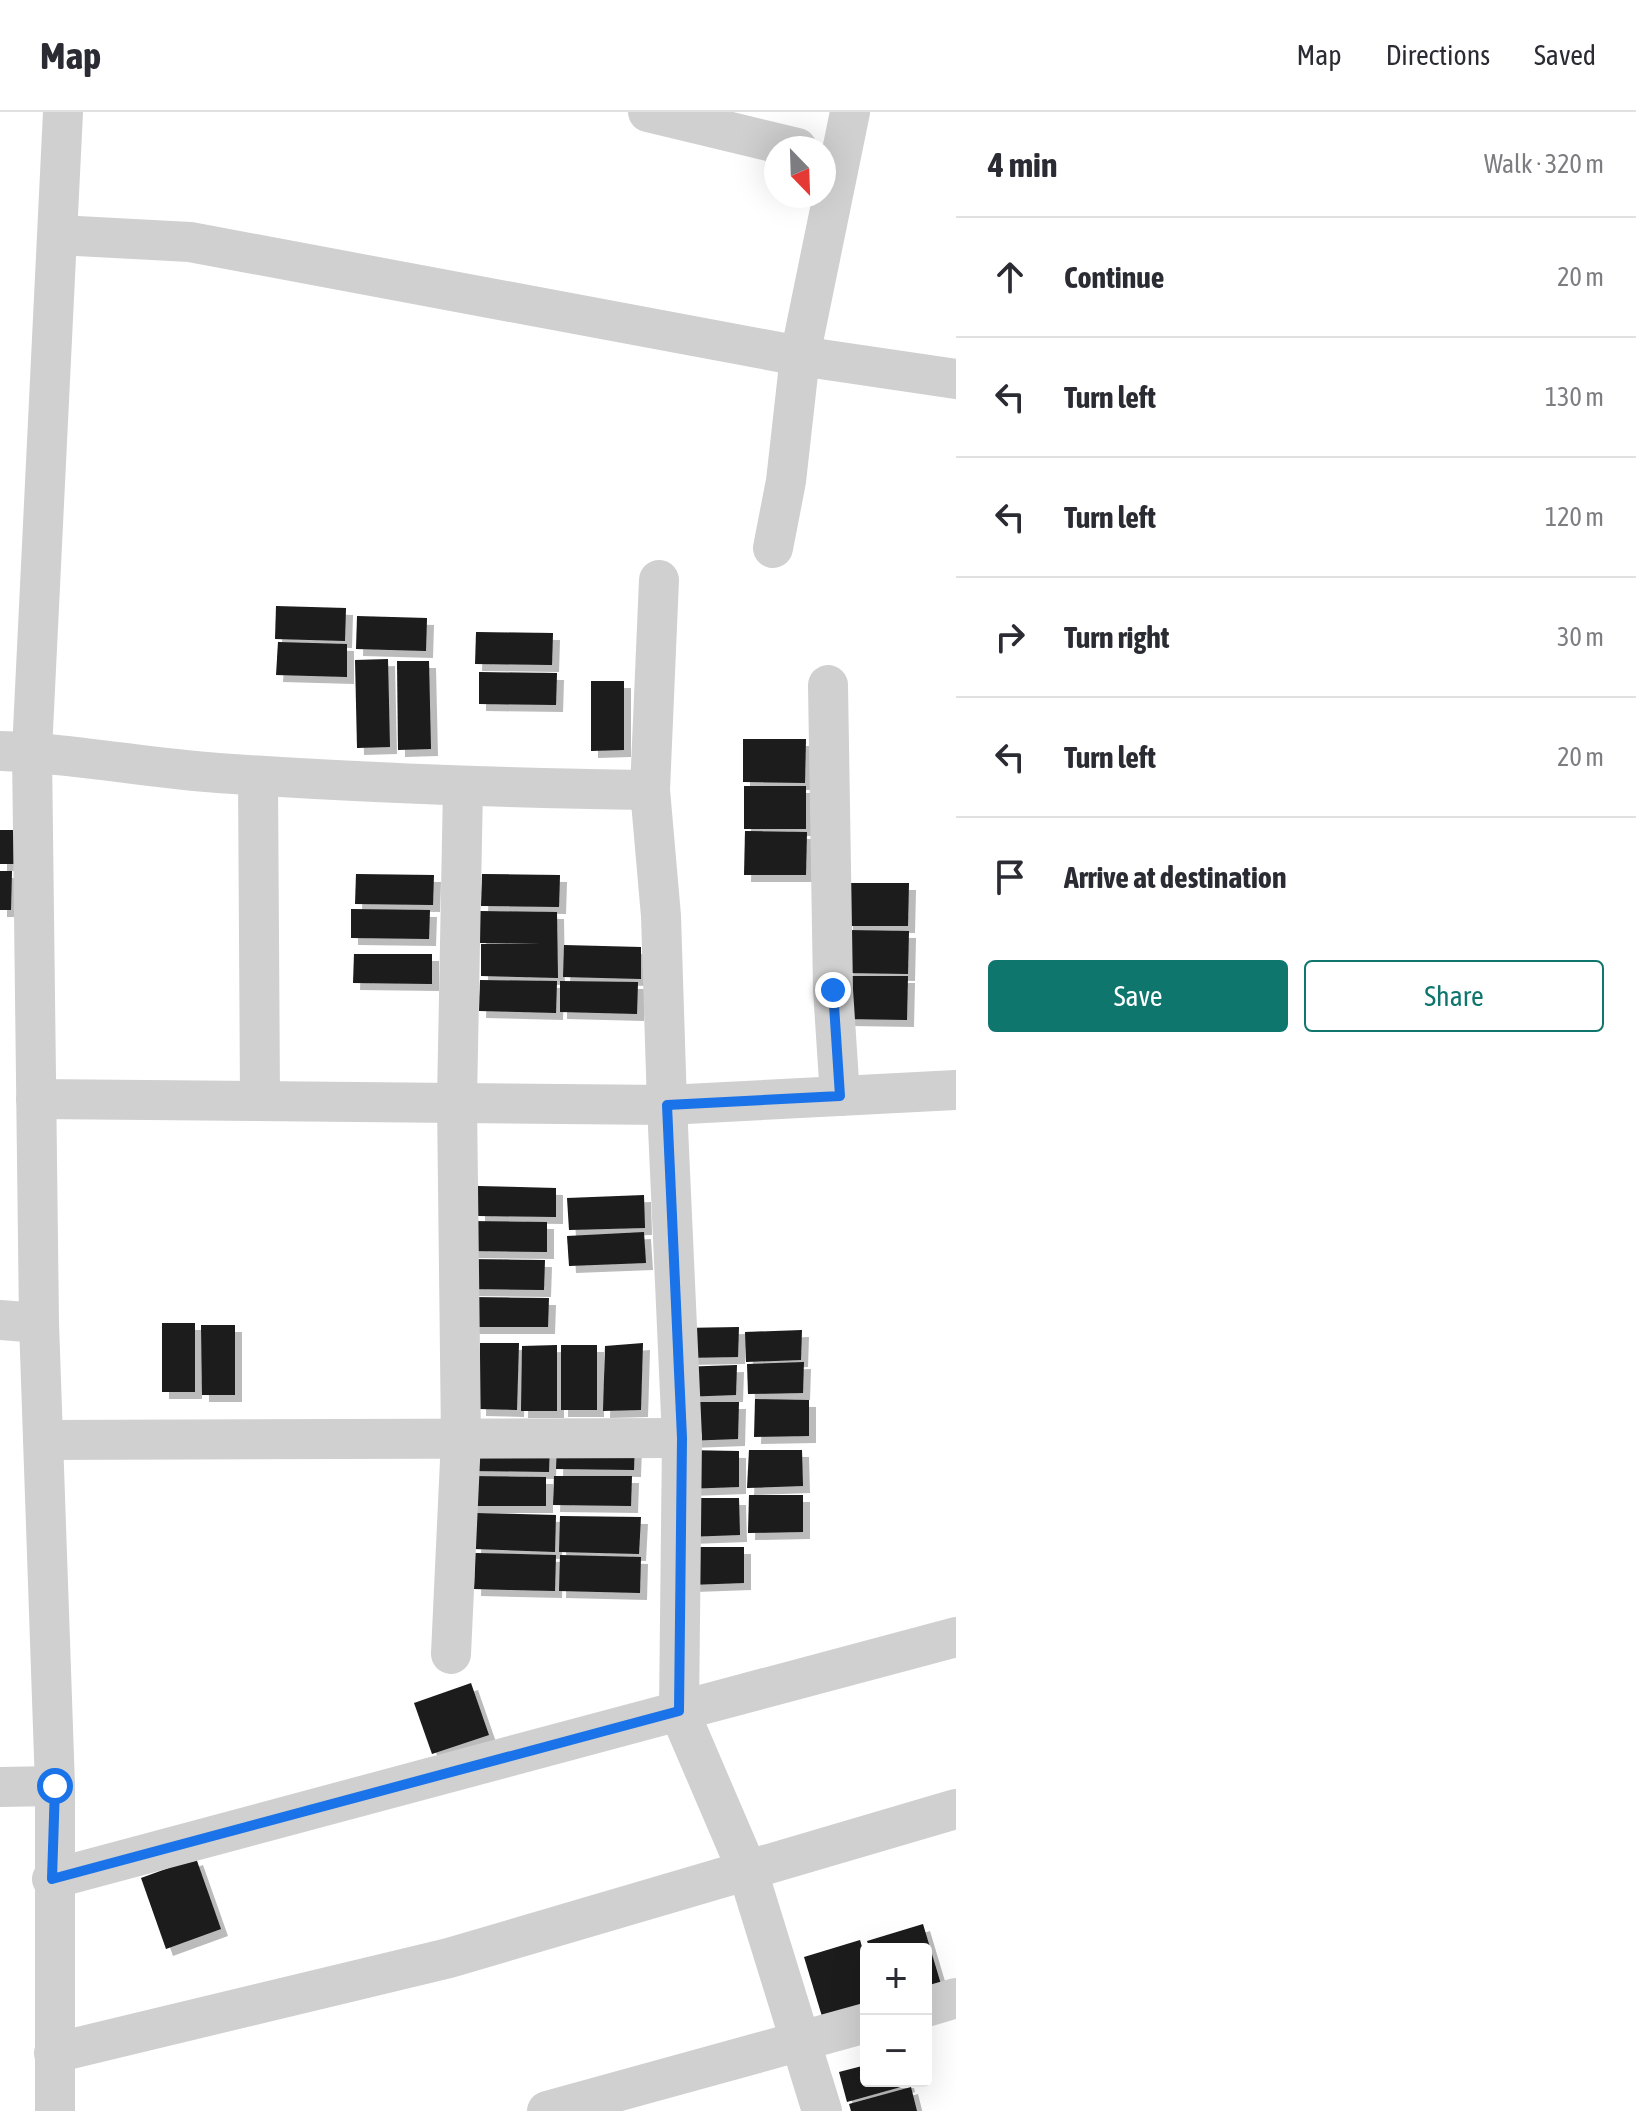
<!DOCTYPE html>
<meta charset="utf-8">
<style>
:root{--surface:#fff;--page:#f7f7f7;--text:#2b2b33;--muted:#7c7c81;--line:#e1e1e2;--accent:#0f766e}
body{margin:0;font-family:"Asap Condensed",sans-serif;background:var(--page);color:var(--text)}
.controls{position:absolute;right:24px;bottom:24px;display:grid;overflow:hidden;border-radius:8px;box-shadow:0 8px 32px #0002}
.controls button{width:72px;height:72px;display:grid;place-items:center;padding:0;border:0;border-bottom:2px solid var(--line);background:var(--surface);color:var(--text);font:40px sans-serif}
.compass{position:absolute;left:764px;top:24px;width:72px;height:72px;border-radius:50%;background:var(--surface);box-shadow:0 8px 32px #0002;rotate:157deg}
.stop{position:absolute;width:24px;height:24px;margin:-18px;border:6px solid #1a73e8;border-radius:50%;background:#fff}
.stop.end{background:#1a73e8;border-color:#fff;box-shadow:0 2px 8px #0008}
.list{margin:0;padding:0;list-style:none}
h2{display:flex;justify-content:space-between;align-items:center;height:104px;margin:0;padding:0 32px;font-size:34px}
h2 small{font-size:26px;font-weight:400;color:var(--muted)}
.list li{display:grid;grid-template-columns:52px 1fr auto;gap:24px;align-items:center;box-sizing:border-box;height:120px;padding:0 32px;border-top:2px solid var(--line)}
.list b{display:block;font-size:30px;white-space:nowrap}
.list em{font-size:26px;font-style:normal;color:var(--muted)}
.actions{display:flex;gap:16px;padding:24px 32px}
.actions a{flex:1;padding:18px 0;border:2px solid var(--accent);border-radius:8px;text-align:center;font-size:28px;color:var(--accent)}
.actions .main{background:var(--accent);color:#fff}
.icon{flex:none;width:44px;height:44px;fill:none;stroke:currentColor;stroke-width:2;stroke-linecap:round;stroke-linejoin:round}
.map{position:relative;flex:none;width:956px;height:1999px;overflow:hidden}
header{display:flex;align-items:center;gap:48px;box-sizing:border-box;height:112px;padding:0 40px;background:var(--surface);border-bottom:2px solid var(--line)}
header strong{font-size:38px}
nav{display:flex;gap:44px;margin-inline-start:auto;font-size:28px}
main{display:flex}
aside{flex:1;background:var(--surface)}
.map>svg:first-child{display:block}
</style>
<header>
<strong>Map</strong>
<nav><a>Map</a><a>Directions</a><a>Saved</a></nav>
</header>
<main>
<div class="map">
<svg width="956" height="1999" viewBox="0 0 956 1999">
<defs>
<filter id="shadow"><feDropShadow dx="7" dy="7" stdDeviation="0" flood-color="#0004"/></filter>
</defs>
<rect width="100%" height="100%" fill="#fff"/>
<g fill="#1a1a1a" filter="url(#shadow)">
<path d="M276 494 346 496 345 529 275 527Z"/>
<path d="M357 504 427 506 426 539 356 537Z"/>
<path d="M476 520 553 521 552 553 475 552Z"/>
<path d="M278 530 347 532V565L276 563Z"/>
<path d="M388 547 390 635 357 636 355 548Z"/>
<path d="M397 549H429L431 637 398 638Z"/>
<path d="M479 560 557 561 556 593 479 592Z"/>
<path d="M591 569H624V638L591 639Z"/>
<path d="M743 627H806L805 671 743 670Z"/>
<rect x="744" y="674" width="62" height="43"/>
<rect x="0" y="718" width="14" height="34"/>
<path d="M745 719 807 720 806 763H744Z"/>
<path d="M0 759H12L11 798H0Z"/>
<path d="M356 762 434 763 433 793 355 792Z"/>
<path d="M482 762 560 763 559 795 481 794Z"/>
<path d="M846 771H909L908 814H846Z"/>
<path d="M351 797 430 798 429 827 351 826Z"/>
<path d="M480 799 557 800 558 866 481 864V832H543L479 831Z"/>
<path d="M847 818 909 819 908 862 846 861Z"/>
<path d="M564 833 641 835V867L563 865Z"/>
<path d="M354 842H432V872L353 871Z"/>
<path d="M846 864H908L907 908 845 907Z"/>
<path d="M480 868 557 869 556 901 479 899Z"/>
<path d="M560 869 638 870 637 902 560 900Z"/>
<path d="M478 1074 556 1076V1105L478 1104Z"/>
<path d="M644 1083 645 1116 569 1118 567 1086Z"/>
<path d="M469 1109 547 1110V1140L469 1139Z"/>
<path d="M644 1120 646 1151 569 1154 567 1124Z"/>
<path d="M466 1147 545 1148 544 1178 466 1177Z"/>
<path d="M470 1185 549 1186 548 1215H470Z"/>
<rect x="162" y="1211" width="33" height="69"/>
<path d="M201 1213H235V1283H202Z"/>
<path d="M739 1215 738 1245 683 1246 681 1216Z"/>
<path d="M802 1218 801 1248 746 1250 745 1220Z"/>
<path d="M480 1231H519L517 1298 479 1297Z"/>
<path d="M643 1231 641 1298 603 1299 605 1234Z"/>
<path d="M557 1233V1299H521L522 1234Z"/>
<rect x="561" y="1233" width="36" height="65"/>
<path d="M804 1250 803 1281 748 1282 747 1252Z"/>
<path d="M737 1253 736 1283 681 1285 679 1255Z"/>
<path d="M755 1287 809 1288V1324L754 1325Z"/>
<path d="M685 1290H739L738 1327 684 1329Z"/>
<path d="M557 1328 635 1329 634 1358 556 1357Z"/>
<path d="M472 1329 550 1331 549 1360 472 1359Z"/>
<path d="M685 1338 739 1339V1375L684 1377Z"/>
<path d="M749 1338H802L803 1374 747 1376Z"/>
<path d="M468 1364 546 1365V1394H468Z"/>
<path d="M554 1364H632L631 1394 553 1393Z"/>
<path d="M749 1383H803V1420L748 1421Z"/>
<path d="M686 1386H739L740 1423 685 1425Z"/>
<path d="M475 1401 556 1403 555 1440 474 1437Z"/>
<path d="M560 1404 641 1405 639 1442 559 1440Z"/>
<path d="M690 1435H744V1471L689 1473Z"/>
<path d="M475 1441 556 1443 555 1479 474 1477Z"/>
<path d="M560 1443 641 1445 640 1481 559 1479Z"/>
<path d="M471 1571 489 1623 432 1642 414 1591Z"/>
<path d="M196 1746 221 1817 166 1837 141 1766Z"/>
<path d="M923 1812 943 1879 926 1884V1837H870L867 1829Z"/>
<path d="M860 1828 866 1848V1899L824 1911 804 1845Z"/>
<path d="M866 1953V1969H907L908 1973 847 1990 839 1960Z"/>
<path d="M911 1975 917 1999H851L849 1992Z"/>
</g>
<g fill="none" stroke-linecap="round" stroke-linejoin="round">
<g stroke="#d0d0d0" stroke-width="40">
<path d="M648 0 797 36"/>
<path d="M58 123 190 130 800 244 956 267"/>
<path d="M773 436 786 369 800 244 850 0"/>
<path d="M828 573 833 878 840 984"/>
<path d="M0 639C73 641 145 656 218 661 362 671 505 676 650 678L659 468"/>
<path d="M258 664 260 986"/>
<path d="M956 978 667 993 682 1326 679 1599 956 1525"/>
<path d="M36 987 667 993 661 804 650 678"/>
<path d="M0 1208 39 1211"/>
<path d="M43 1328 682 1326"/>
<path d="M451 1542 461 1327 457 989 463 675"/>
<path d="M0 1675 55 1674"/>
<path d="M52 1767 679 1599 748 1760 822 1999"/>
<path d="M926 1895 956 1886"/>
<path d="M54 1941 449 1846 956 1697"/>
<path d="M55 1999V1674L39 1211 32 639 63 0"/>
<path d="M547 1999 866 1911"/>
</g>
</g>
<g fill="none" stroke-linecap="round" stroke-linejoin="round">
<path stroke="#1a73e8" stroke-width="10" d="M55 1674 52 1767 679 1599 682 1326 667 993 840 984 833 878"/>
</g>
</svg>
<div class="controls">
<button>+</button>
<button>−</button>
</div>
<svg class="compass" viewBox="-18 -18 36 36"><path d="M0-13l5 13h-10z" fill="#e53935"/><path d="M0 13l5-13h-10z" fill="#7c7c81"/></svg>
<div class="stop" style="left:55px;top:1674px"></div>
<div class="stop end" style="left:833px;top:878px"></div>
</div>
<aside>
<h2>4 min<small>Walk · 320 m</small></h2>
<ul class="list">
<li><svg class="icon" aria-label="ahead" viewBox="0 0 24 24"><path d="M12 20V5M6 11l6-6 6 6"/></svg><div><b>Continue</b></div><em>20 m</em></li>
<li><svg class="icon" aria-label="left" viewBox="0 0 24 24"><path d="M17 20v-9H6M10 6l-5 5 5 5"/></svg><div><b>Turn left</b></div><em>130 m</em></li>
<li><svg class="icon" aria-label="left" viewBox="0 0 24 24"><path d="M17 20v-9H6M10 6l-5 5 5 5"/></svg><div><b>Turn left</b></div><em>120 m</em></li>
<li><svg class="icon" aria-label="right" viewBox="0 0 24 24"><path d="M7 20v-9h11M14 6l5 5-5 5"/></svg><div><b>Turn right</b></div><em>30 m</em></li>
<li><svg class="icon" aria-label="left" viewBox="0 0 24 24"><path d="M17 20v-9H6M10 6l-5 5 5 5"/></svg><div><b>Turn left</b></div><em>20 m</em></li>
<li><svg class="icon" aria-label="arrive" viewBox="0 0 24 24"><path d="M6 21V4h12l-3 4 3 4H6"/></svg><div><b>Arrive at destination</b></div></li>
</ul>
<div class="actions"><a class="main">Save</a><a>Share</a></div>
</aside>
</main>
